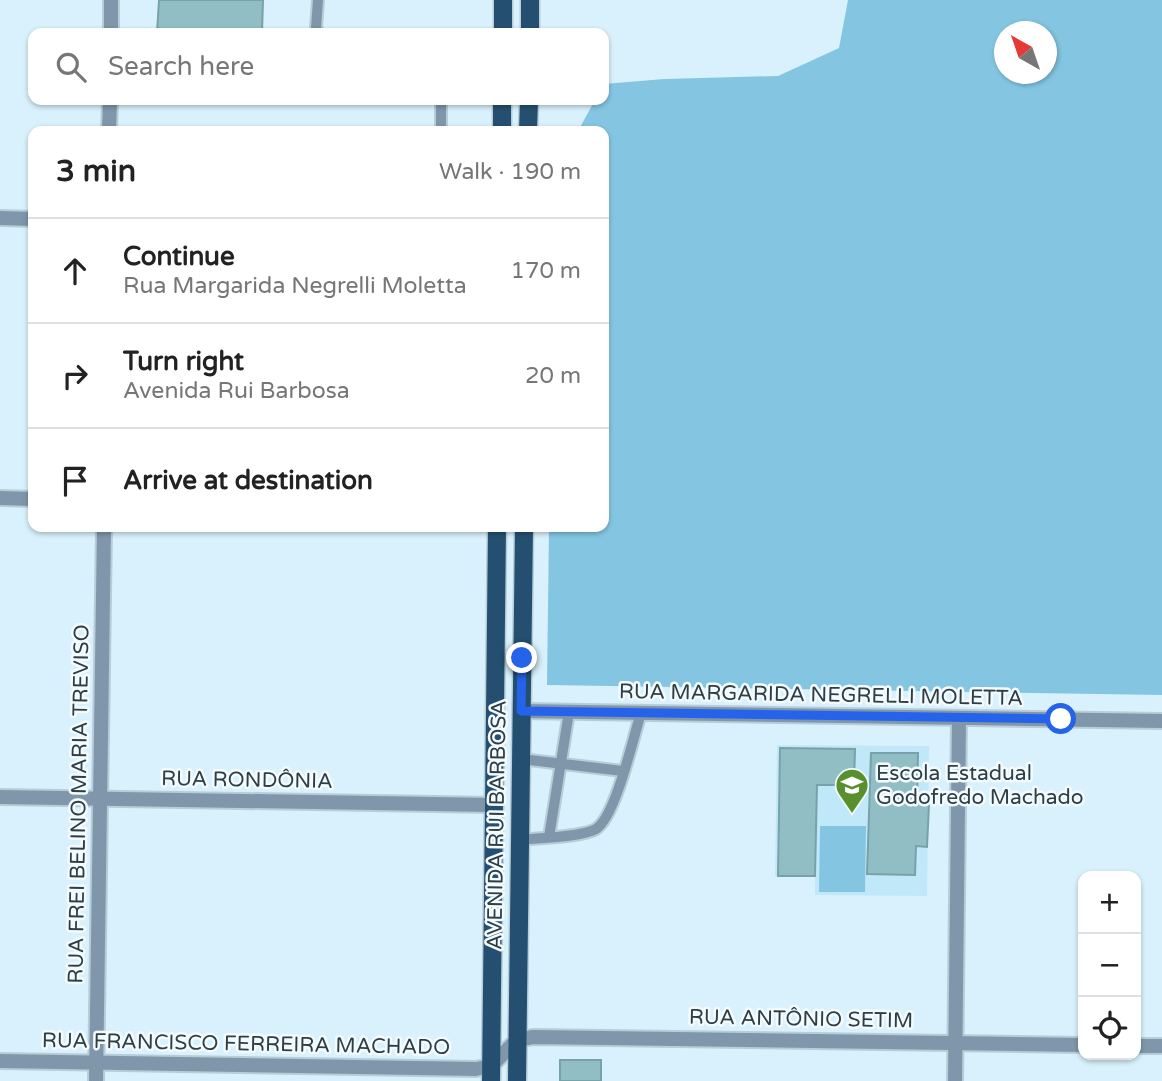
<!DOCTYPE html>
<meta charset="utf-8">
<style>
:root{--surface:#fff;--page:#f2f2f2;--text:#222;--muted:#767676;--line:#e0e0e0}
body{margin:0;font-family:"Varela Round",sans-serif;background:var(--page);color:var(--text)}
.controls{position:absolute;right:21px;bottom:21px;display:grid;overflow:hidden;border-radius:14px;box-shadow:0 2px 5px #0004}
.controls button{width:63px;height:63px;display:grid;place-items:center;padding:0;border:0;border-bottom:2px solid var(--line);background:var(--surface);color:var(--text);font:35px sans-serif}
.compass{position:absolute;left:994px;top:21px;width:63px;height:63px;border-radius:50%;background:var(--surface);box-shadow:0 2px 5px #0004;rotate:320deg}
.stop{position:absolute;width:21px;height:21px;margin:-16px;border:5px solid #2563eb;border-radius:50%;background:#fff}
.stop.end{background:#2563eb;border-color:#fff;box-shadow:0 2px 7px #0008}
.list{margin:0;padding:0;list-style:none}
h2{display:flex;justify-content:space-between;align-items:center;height:91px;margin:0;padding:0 28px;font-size:30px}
h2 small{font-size:23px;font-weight:400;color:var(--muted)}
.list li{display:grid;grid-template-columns:46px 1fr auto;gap:21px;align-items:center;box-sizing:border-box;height:105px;padding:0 28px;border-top:2px solid var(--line)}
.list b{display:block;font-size:26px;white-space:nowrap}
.list p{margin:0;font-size:23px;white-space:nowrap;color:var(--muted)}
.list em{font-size:23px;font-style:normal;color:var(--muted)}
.icon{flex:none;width:38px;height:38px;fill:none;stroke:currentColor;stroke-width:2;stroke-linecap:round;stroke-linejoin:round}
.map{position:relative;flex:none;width:1162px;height:1081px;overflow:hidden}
.search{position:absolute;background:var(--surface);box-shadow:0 2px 5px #0004;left:28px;top:28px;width:581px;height:77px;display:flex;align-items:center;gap:18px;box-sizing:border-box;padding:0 24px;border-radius:14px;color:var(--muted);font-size:26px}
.panel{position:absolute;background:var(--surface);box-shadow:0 2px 5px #0004;left:28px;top:126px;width:581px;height:406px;border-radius:14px}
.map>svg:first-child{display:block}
</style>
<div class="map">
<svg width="1162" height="1081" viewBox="0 0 1162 1081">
<rect width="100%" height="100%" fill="#d9f1fc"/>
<path fill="#c1e8f9" d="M777 745 929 746 927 896 815 895V876H775Z"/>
<g fill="#84c6e2" fill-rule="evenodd">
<path d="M848 0H1162V695L547 685 549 527H604V131H578L595 100H604V84L664 79 778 76 839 48ZM1004 32H1046V74H1004Z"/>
<path d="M820 826H866L865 892H819Z"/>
</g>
<g fill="#91bec5" stroke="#76a2a9" stroke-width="2">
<path d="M159 0H263L262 33H157Z"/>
<path d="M780 748 855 749 854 785H817L815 876H778Z"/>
<path d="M871 753H918L917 804H929L927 847 916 846 915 875 867 874Z"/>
<rect x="560" y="1060" width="41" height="21"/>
</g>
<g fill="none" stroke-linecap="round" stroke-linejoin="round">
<defs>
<g id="service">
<path d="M318 0 316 28 319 33"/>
<path d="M441 131V100"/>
<path d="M521 759 623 771"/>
<path d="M549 837 569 712"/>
<path d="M520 840C537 838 583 837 596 829 616 816 633 738 641 713"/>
</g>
<g id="minor">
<path d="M111 33V0"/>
<path d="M109 131 110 100"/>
<path d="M0 218 33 219"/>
<path d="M0 498 33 499"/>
<path d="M521 711 1162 721"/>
<path d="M1136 1046H1162"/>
<path d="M0 1061 476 1069 491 1066 517 1040 533 1037 1083 1045"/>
<path d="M96 1081 104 527"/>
<path d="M955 1081 959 718"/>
</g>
<path id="tertiary" d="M0 797 494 805"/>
<g id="primary">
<path d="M503 33V0"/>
<path d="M530 33V0"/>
<path d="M502 131V100"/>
<path d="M528 131 529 100"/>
<path d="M491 1081 497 527"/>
<path d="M517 1081 524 527"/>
</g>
</defs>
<use href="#service" stroke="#b7cdd7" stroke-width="14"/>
<use href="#minor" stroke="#b7cdd7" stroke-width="18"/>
<use href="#tertiary" stroke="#b7cdd7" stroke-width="18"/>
<use href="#primary" stroke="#b7cdd7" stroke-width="21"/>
<use href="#service" stroke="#8096aa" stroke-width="10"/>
<use href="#minor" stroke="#8096aa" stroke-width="14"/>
<use href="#tertiary" stroke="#8096aa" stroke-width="14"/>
<use href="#primary" stroke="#254f70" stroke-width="18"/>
</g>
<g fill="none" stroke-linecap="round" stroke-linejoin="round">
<path stroke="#2563eb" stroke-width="9" d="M522 658 521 711 1061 719"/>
</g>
<defs>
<symbol id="school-pin" viewBox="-11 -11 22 30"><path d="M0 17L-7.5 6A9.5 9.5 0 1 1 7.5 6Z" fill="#57902d" stroke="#f3fbff"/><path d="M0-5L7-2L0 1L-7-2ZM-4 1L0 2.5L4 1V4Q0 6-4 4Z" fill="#fff"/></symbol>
</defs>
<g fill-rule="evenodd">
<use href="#school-pin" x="833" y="766" width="38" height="52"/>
</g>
<g text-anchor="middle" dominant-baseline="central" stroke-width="5" stroke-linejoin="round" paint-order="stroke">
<g font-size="21" fill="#2e3e45" stroke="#f3fbff">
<text transform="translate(821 695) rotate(1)">RUA MARGARIDA NEGRELLI MOLETTA</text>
<text transform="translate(247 780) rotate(1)">RUA RONDÔNIA</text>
<text transform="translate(79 804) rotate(-89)">RUA FREI BELINO MARIA TREVISO</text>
<text transform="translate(497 825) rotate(-89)">AVENIDA RUI BARBOSA</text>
<text transform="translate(801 1019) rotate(1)">RUA ANTÔNIO SETIM</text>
<text transform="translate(246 1044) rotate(1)">RUA FRANCISCO FERREIRA MACHADO</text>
</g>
<g font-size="21" fill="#2e3e45" stroke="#f3fbff" text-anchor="start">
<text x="876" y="773">Escola Estadual<tspan x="876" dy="24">Godofredo Machado</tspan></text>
</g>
</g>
</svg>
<div class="controls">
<button>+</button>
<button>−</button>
<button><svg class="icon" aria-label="locate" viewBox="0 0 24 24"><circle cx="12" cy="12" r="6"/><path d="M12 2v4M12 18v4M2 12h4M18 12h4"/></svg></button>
</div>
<svg class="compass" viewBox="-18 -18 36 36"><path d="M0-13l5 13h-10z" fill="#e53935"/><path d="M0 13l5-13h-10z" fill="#767676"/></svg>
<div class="stop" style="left:1061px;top:719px"></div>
<div class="stop end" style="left:522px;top:658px"></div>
<div class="search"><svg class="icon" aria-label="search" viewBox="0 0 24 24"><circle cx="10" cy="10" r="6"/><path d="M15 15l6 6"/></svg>Search here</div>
<section class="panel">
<h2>3 min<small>Walk · 190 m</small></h2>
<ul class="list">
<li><svg class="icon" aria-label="ahead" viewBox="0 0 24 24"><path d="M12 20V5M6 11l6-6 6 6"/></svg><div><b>Continue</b><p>Rua Margarida Negrelli Moletta</p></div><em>170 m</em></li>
<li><svg class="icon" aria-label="right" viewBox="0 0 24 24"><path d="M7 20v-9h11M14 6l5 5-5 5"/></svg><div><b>Turn right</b><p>Avenida Rui Barbosa</p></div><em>20 m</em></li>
<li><svg class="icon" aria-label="arrive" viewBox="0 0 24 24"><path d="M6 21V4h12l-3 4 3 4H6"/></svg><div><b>Arrive at destination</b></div></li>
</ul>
</section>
</div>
